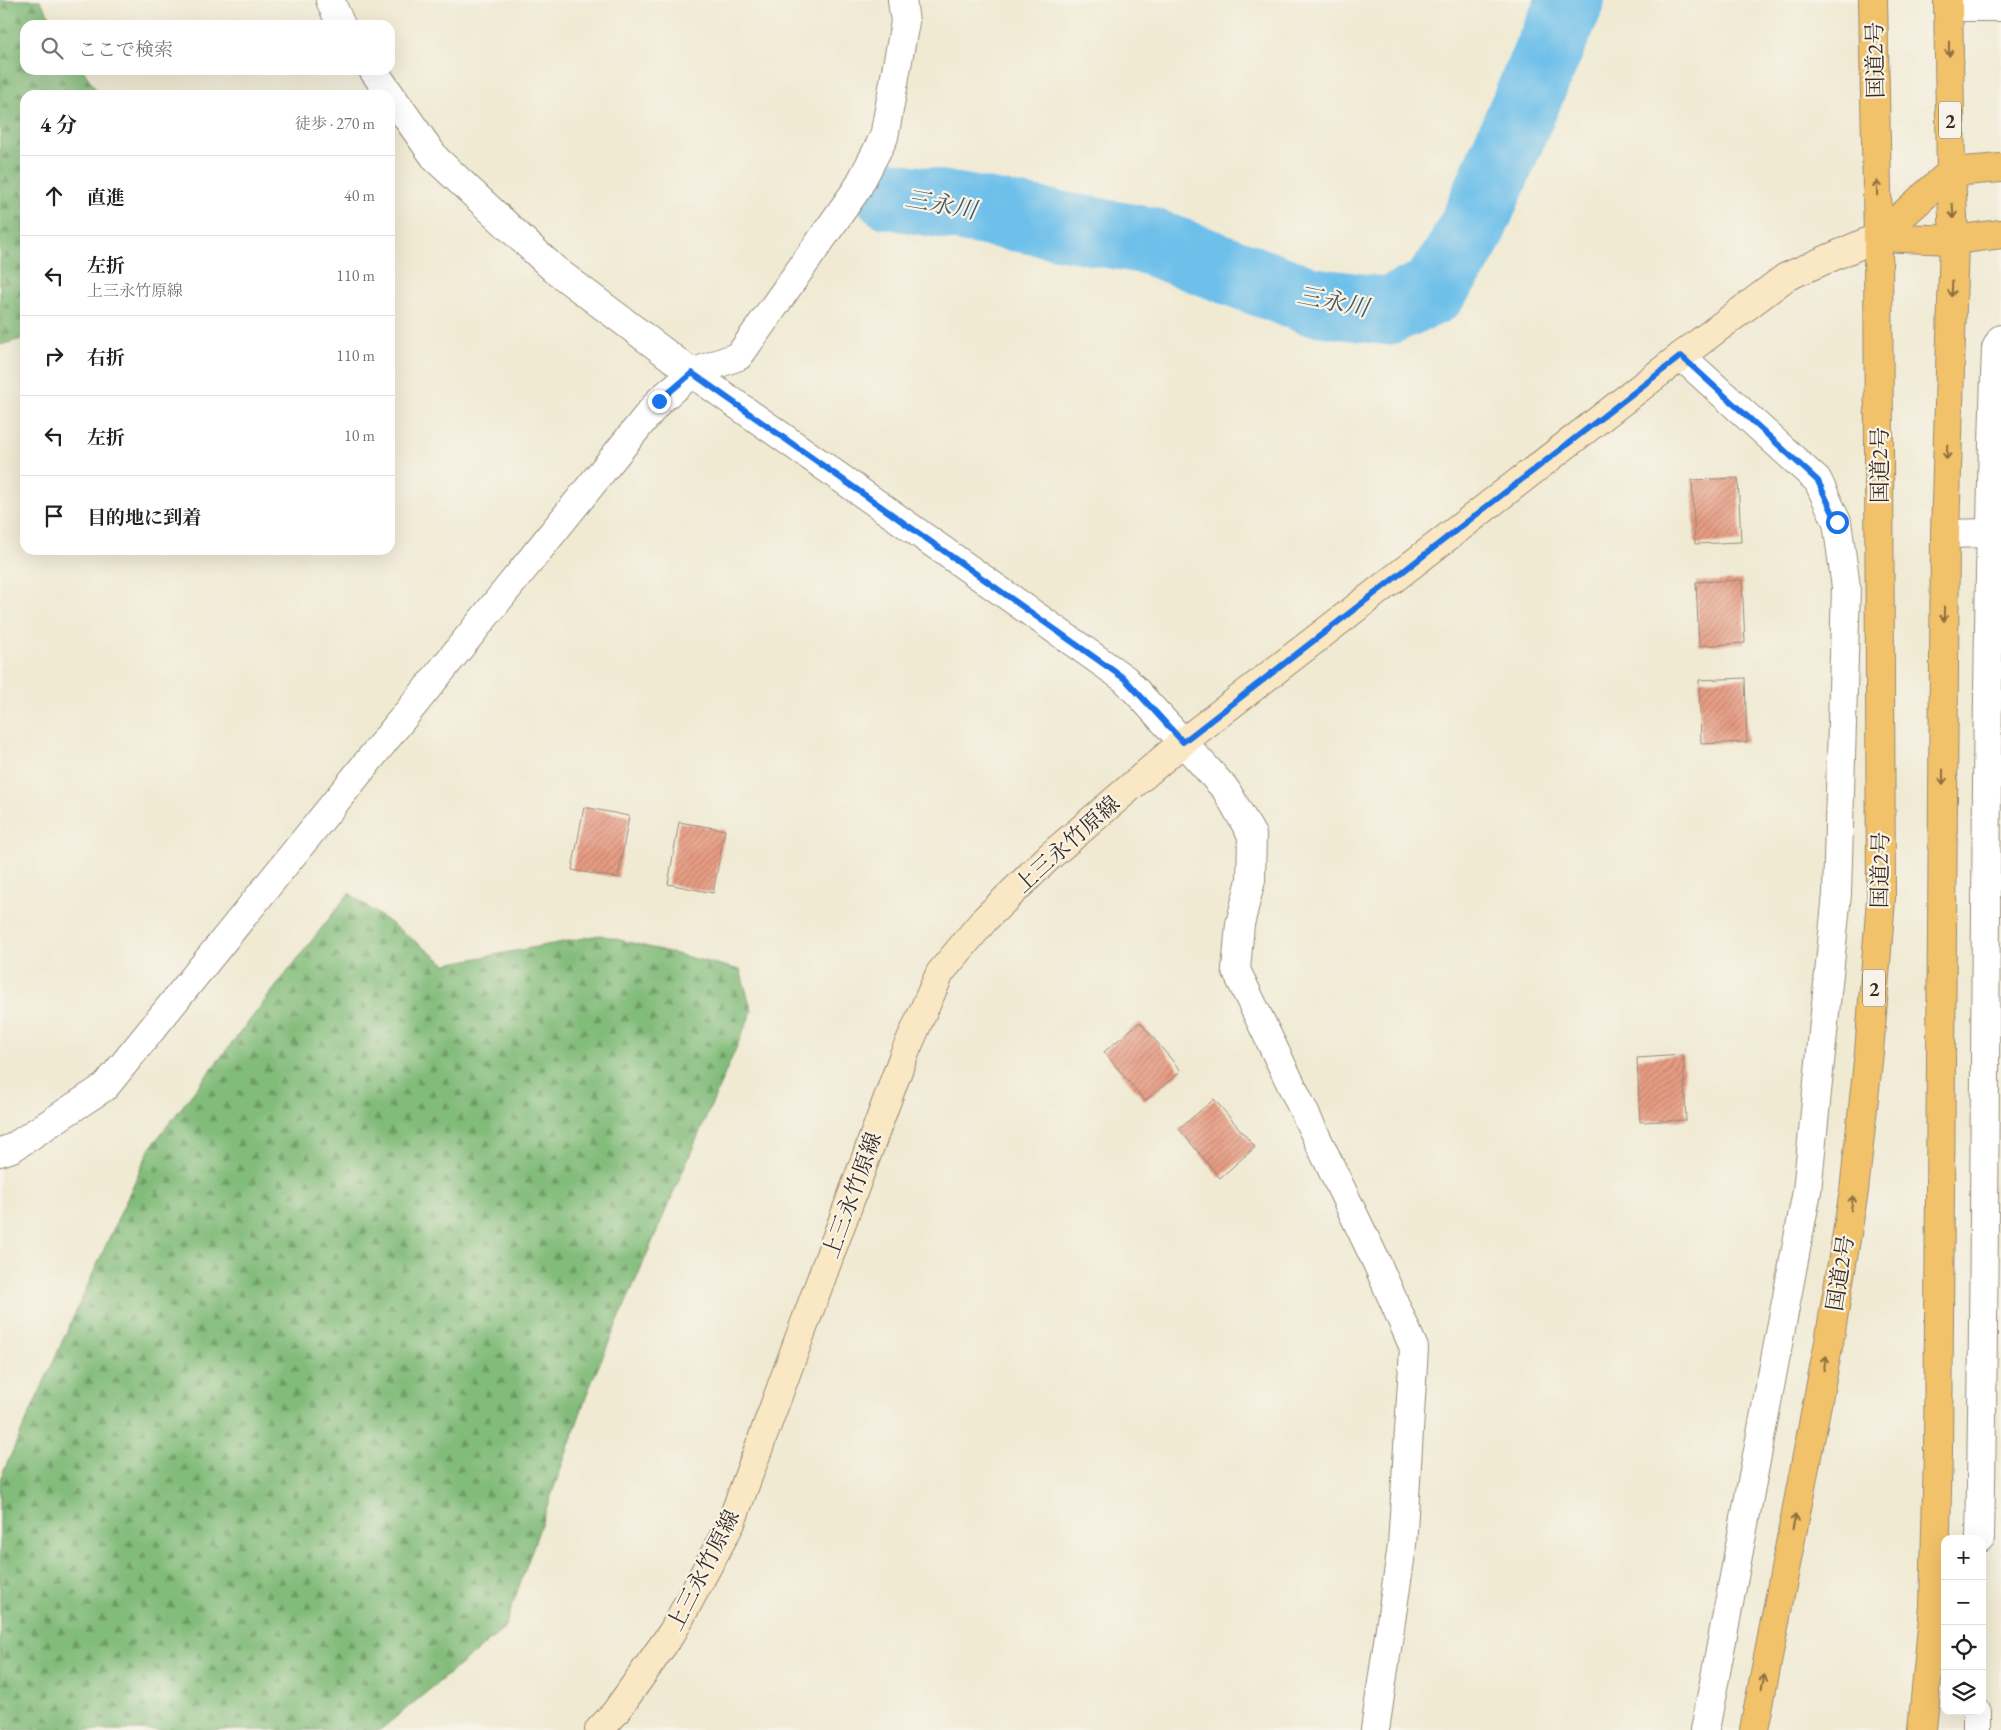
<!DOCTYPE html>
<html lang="ja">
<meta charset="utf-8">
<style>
:root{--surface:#fff;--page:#f6f6f6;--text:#222;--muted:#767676;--line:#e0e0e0}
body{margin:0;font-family:"EB Garamond","Noto Serif JP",serif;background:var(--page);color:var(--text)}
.controls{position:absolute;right:15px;bottom:15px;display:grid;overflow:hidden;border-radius:10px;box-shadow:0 5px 20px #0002}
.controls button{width:45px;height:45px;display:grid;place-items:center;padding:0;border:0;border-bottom:1px solid var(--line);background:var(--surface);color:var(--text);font:25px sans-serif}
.stop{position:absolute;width:15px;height:15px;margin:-11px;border:4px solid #1a73e8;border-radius:50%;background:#fff}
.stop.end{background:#1a73e8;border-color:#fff;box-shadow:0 1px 5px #0008}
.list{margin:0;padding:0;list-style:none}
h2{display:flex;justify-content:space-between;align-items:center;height:65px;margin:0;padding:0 20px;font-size:21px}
h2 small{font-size:16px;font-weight:400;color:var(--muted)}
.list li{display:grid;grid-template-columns:32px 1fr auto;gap:15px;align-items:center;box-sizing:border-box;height:80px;padding:0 20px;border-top:1px solid var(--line)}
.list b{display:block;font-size:19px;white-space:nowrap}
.list p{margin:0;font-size:16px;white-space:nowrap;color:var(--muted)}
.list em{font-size:16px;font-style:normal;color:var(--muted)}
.icon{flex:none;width:28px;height:28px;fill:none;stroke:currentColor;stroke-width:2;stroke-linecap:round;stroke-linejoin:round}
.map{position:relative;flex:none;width:2001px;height:1730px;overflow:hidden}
.search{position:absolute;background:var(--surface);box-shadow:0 5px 20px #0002;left:20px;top:20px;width:375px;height:55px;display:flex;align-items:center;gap:12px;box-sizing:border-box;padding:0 18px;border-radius:15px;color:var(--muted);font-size:19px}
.panel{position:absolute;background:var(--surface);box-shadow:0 5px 20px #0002;left:20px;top:90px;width:375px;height:465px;border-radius:15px}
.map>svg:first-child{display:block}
</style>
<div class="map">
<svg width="2001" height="1730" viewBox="0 0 2001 1730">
<defs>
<pattern id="forest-firs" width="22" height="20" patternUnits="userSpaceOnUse" patternTransform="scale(1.25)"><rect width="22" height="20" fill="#82bc7a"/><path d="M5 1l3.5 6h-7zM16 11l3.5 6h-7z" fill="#6c9963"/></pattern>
<pattern id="building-hatch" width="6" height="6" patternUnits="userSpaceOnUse" patternTransform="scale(1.25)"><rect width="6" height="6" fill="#e79c83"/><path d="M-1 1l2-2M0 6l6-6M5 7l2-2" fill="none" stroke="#bc7f6b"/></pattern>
</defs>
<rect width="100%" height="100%" fill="#f7f3e8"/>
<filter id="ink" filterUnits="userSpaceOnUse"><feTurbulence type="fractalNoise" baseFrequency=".02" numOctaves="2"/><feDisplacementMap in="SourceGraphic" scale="10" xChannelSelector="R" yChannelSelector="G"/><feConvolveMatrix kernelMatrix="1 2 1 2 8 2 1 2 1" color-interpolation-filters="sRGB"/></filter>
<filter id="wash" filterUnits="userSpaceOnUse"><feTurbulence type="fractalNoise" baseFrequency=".0096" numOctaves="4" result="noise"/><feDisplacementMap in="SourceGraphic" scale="20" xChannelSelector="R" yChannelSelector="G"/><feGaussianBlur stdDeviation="1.12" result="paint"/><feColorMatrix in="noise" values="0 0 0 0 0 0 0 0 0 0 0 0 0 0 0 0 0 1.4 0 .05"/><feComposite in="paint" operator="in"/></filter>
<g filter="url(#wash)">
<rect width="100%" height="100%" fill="#f0ead3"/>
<g fill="url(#forest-firs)" stroke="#5e734c">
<path d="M0 0H40L55 25H25V70H83L99 95H25V338L0 345Z"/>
<path d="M349 893 446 964 600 935 740 970 752 1011 590 1386 504 1629 380 1730H0V1479L150 1148Z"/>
</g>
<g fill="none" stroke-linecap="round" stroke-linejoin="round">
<path stroke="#6ec0ea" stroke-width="68" d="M889 195 1149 241 1310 301 1387 311 1433 291 1457 256 1473 226 1541 67 1571 0"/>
</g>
<g id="blocks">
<g fill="url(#building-hatch)">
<path d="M1738 478 1741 542 1695 544 1692 480Z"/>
<path d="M1742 580 1745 643 1699 646 1696 582Z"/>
<path d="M1745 678 1747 742 1701 744 1699 680Z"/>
<path d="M584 807 629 816 618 878 572 870Z"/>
<path d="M679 822 725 830 713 893 668 884Z"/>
<path d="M1140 1022 1181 1071 1145 1101 1104 1052Z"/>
<path d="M1683 1055 1686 1120 1640 1122 1637 1058Z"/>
<path d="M1214 1099 1255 1147 1220 1178 1179 1129Z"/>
</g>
</g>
</g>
<g filter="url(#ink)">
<use href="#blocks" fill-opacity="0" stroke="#968a78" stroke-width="1"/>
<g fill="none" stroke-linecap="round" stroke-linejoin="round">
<defs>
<g id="minor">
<path d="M1948 7H2001"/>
<path d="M1681 356 1818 481 1837 522 1846 587 1837 894 1807 1191 1705 1730"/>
<path d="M1945 534 1990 533"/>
<path d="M1183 742 1226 790 1252 835 1251 880 1240 924 1236 970 1376 1261 1414 1348 1402 1546 1375 1730"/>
<path d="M0 1152 12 1148 106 1086 659 401 692 373 739 356 857 189 884 137 905 22 902 0"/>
<path d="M1980 1539C1988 1142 1982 745 1996 348L2001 339"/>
<path d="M1977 1730V1711"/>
</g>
<g id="tertiary">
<path d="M330 0 341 25"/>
<path d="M373 70 436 159 554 269 692 373 1125 679 1183 742"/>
</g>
<path id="secondary" d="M599 1730 615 1713 673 1631 731 1523 903 1057 940 973 986 918 1050 856 1183 742 1681 356 1786 277 1878 237"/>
<g id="trunk">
<path d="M1754 1730 1829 1342 1854 1191 1869 1052 1881 899 1878 237 1873 0"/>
<path d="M1922 1730 1934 1607 1938 1452 1945 534 1954 240 1951 172 1948 0"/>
</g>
<g id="motorway">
<path d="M1878 237 1951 172 2001 168"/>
<path d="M1878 237 1954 240 2001 234"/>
</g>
</defs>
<use href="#minor" stroke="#968a78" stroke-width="30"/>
<use href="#tertiary" stroke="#968a78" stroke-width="30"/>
<use href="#secondary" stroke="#968a78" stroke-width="30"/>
<use href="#trunk" stroke="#968a78" stroke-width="30"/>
<use href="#motorway" stroke="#968a78" stroke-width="30"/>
<use href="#minor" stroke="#fff" stroke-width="28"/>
<use href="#tertiary" stroke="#fff" stroke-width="28"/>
<use href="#secondary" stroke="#fae7c3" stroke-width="28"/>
<use href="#trunk" stroke="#f2c26a" stroke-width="28"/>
<use href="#motorway" stroke="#f2c26a" stroke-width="28"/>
</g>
<defs><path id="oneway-shaft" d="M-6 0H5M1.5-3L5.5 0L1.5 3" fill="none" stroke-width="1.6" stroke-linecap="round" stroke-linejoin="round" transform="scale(1.25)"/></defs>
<g stroke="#8d6e40">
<use href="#oneway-shaft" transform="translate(1949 49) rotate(89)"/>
<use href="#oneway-shaft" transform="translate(1877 188) rotate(-91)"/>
<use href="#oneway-shaft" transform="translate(1953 211) rotate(87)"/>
<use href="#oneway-shaft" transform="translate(1952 289) rotate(92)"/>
<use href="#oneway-shaft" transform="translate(1947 452) rotate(92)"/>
<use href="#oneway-shaft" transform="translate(1944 614) rotate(90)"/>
<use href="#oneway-shaft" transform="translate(1943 777) rotate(90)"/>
<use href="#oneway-shaft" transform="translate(1852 1203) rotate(-81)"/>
<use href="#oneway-shaft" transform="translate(1825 1363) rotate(-79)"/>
<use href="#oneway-shaft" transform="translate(1794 1522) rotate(-79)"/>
<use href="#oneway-shaft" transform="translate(1763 1682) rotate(-79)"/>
</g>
</g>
<g fill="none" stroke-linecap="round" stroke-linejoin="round" filter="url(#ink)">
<path stroke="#1a73e8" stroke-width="6" d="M659 401 692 373 1125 679 1183 742 1681 356 1818 481 1837 522"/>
</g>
<g text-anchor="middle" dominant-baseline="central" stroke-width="4.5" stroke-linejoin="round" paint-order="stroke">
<g fill="#f7f3e8" stroke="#73665b" stroke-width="1">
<rect x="1939" y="101.5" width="22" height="37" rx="4"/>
<rect x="1863" y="969.5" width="22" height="37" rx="4"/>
</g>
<g font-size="21" font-weight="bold" fill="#3b2a1e">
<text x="1950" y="120">2</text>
<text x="1874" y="988">2</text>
</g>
<g font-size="22" fill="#3b2a1e" stroke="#f7f3e8">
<text transform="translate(1875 60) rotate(-91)">国道2号</text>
<text transform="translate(1879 465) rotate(-90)">国道2号</text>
<text transform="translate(1067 844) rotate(-42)">上三永竹原線</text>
<text transform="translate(1880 870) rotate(-89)">国道2号</text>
<text transform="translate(852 1195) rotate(-70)">上三永竹原線</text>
<text transform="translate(1840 1273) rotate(-81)">国道2号</text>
<text transform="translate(703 1570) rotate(-63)">上三永竹原線</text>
</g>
<g font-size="24" font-style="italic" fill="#4a575b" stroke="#f7f3e8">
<text transform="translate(941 204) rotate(10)">三永川</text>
<text transform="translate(1333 301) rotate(11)">三永川</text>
</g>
</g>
</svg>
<div class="controls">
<button>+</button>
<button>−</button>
<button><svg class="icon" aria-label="locate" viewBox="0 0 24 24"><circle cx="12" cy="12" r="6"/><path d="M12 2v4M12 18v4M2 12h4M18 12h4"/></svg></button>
<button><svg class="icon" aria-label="layers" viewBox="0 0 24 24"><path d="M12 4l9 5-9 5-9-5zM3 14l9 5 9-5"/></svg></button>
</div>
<div class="stop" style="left:1837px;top:522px"></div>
<div class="stop end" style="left:659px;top:401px"></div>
<div class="search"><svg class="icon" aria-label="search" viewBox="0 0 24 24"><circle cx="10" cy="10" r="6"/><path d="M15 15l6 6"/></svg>ここで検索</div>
<section class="panel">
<h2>4 分<small>徒歩 · 270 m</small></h2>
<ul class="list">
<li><svg class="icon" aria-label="ahead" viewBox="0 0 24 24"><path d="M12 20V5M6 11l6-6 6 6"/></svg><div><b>直進</b></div><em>40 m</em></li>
<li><svg class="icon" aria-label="left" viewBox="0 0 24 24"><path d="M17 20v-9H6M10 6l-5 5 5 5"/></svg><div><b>左折</b><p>上三永竹原線</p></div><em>110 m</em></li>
<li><svg class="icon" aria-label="right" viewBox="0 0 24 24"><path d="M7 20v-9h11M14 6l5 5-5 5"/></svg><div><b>右折</b></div><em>110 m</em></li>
<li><svg class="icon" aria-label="left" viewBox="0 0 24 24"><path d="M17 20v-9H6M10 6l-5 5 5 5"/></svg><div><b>左折</b></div><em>10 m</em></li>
<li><svg class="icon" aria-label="arrive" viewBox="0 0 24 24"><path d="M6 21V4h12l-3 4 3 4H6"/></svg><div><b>目的地に到着</b></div></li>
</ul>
</section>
</div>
